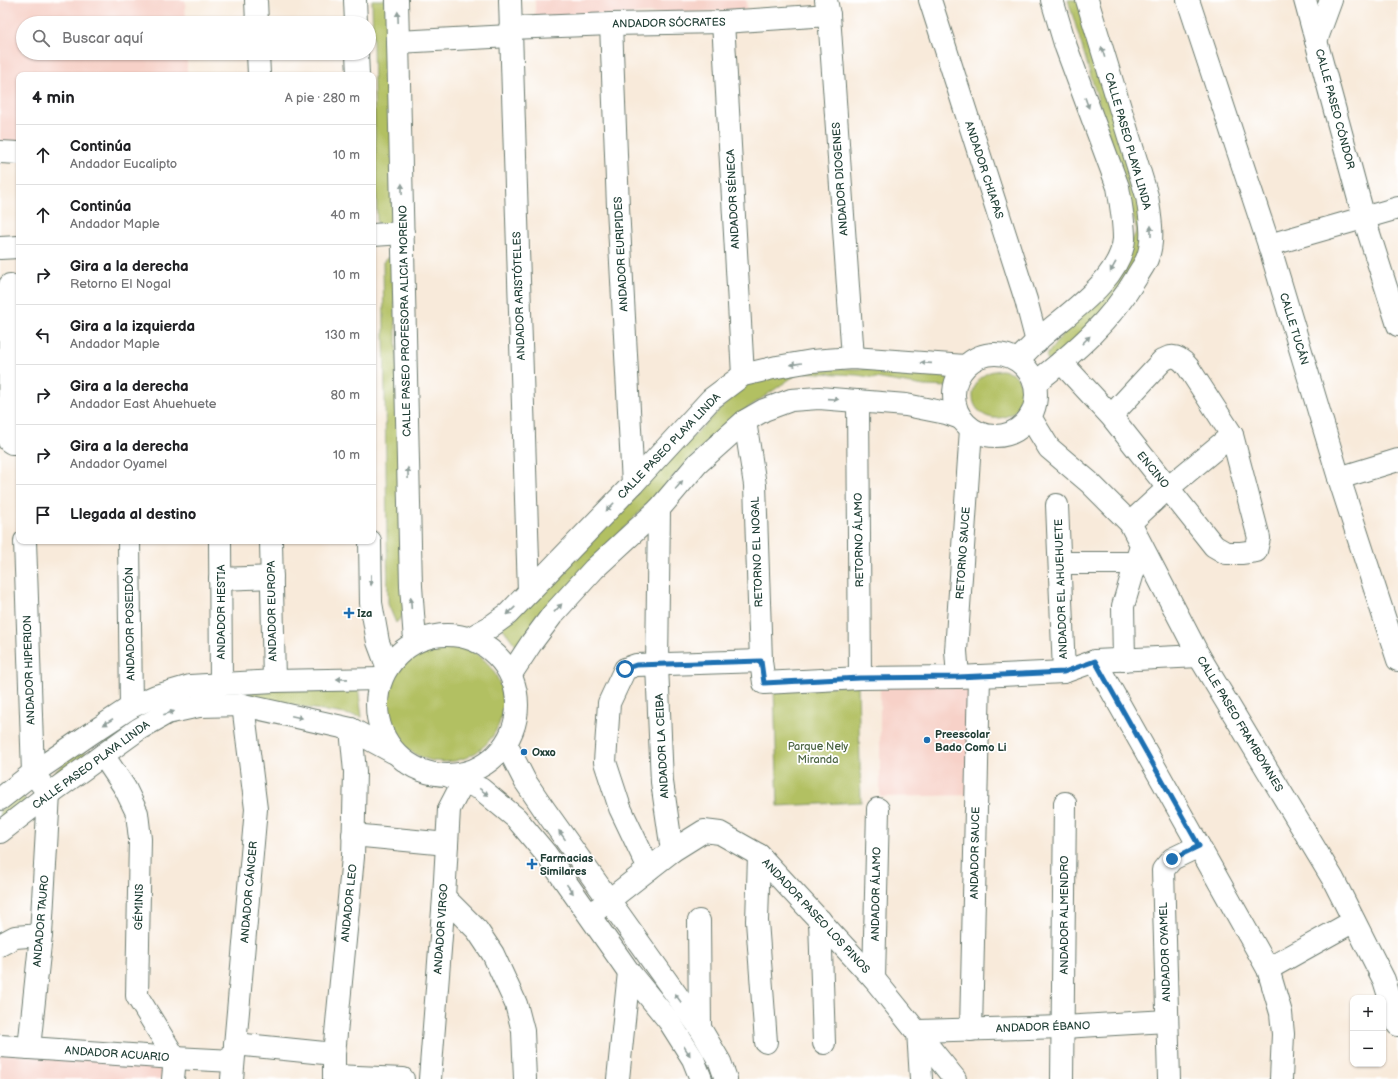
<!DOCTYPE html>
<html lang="es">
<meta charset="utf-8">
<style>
:root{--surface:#fff;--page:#f2f2f2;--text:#202124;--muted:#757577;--line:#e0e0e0}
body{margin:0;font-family:"Balsamiq Sans",sans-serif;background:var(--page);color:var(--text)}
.controls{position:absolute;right:12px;bottom:12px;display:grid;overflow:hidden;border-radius:8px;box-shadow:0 1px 3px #0004}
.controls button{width:36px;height:36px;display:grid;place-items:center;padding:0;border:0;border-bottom:1px solid var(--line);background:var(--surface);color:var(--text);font:20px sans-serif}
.stop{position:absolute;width:12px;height:12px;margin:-9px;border:3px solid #1f6fb2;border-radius:50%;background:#fff}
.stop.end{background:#1f6fb2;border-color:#fff;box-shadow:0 1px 4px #0008}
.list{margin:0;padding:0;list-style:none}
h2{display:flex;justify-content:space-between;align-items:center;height:52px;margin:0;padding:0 16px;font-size:17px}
h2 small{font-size:13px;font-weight:400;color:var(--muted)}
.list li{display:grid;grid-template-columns:26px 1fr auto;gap:12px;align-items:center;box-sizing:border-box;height:60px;padding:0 16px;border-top:1px solid var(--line)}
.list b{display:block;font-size:15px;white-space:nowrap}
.list p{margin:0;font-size:13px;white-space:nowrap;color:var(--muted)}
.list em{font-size:13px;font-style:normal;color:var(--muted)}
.icon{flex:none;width:22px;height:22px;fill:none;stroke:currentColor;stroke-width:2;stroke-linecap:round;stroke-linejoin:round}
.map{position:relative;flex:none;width:1398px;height:1079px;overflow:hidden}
.search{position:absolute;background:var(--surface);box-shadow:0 1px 3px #0004;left:16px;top:16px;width:360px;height:44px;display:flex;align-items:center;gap:10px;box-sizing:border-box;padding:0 14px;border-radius:22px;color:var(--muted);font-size:15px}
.panel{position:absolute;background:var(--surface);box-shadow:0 1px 3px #0004;left:16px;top:72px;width:360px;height:472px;border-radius:8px}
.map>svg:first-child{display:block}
</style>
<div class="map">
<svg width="1398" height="1079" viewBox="0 0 1398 1079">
<rect width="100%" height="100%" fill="#fff"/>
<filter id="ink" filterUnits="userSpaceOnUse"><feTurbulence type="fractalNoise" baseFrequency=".025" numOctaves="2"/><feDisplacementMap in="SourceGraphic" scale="8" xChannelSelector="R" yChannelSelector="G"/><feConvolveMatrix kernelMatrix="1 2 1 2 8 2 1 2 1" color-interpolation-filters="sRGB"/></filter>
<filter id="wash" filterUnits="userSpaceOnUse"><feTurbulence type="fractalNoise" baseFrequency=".012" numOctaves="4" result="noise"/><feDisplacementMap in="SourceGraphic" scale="16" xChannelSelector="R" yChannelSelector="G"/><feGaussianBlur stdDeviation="0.9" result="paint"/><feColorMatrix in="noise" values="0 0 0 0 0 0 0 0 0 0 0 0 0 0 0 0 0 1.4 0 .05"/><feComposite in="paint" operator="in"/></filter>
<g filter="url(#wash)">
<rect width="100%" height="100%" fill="#f8eada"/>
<g fill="#f7d1c8">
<path d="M0 0H185L186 23H23V53H187V75H19V143H0Z"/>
<path d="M535 0H746L747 10 535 17Z"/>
<path d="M977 684 973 795 880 797V685Z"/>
<path d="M0 1052 165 1061V1079H0Z"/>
</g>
<g fill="#b2c062" stroke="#687e4b">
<path d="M372 0H387L396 222 384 226 377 223Z"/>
<path d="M1068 0H1082L1143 192 1146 255 1113 305 1051 365 1046 356 1071 323 1101 300 1137 230Z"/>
<path d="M387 258H393L407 611 396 623 388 604 383 262Z"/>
<path d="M785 368 955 370 949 387 924 386 857 375 800 372 725 424 668 482 546 611 521 652 501 626 622 508 747 382Z"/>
<path d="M1002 370C1007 371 1013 372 1016 376 1032 395 1017 420 994 418 987 417 983 415 978 410 967 397 975 377 990 372 994 371 998 370 1002 370Z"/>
<circle cx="444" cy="703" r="59"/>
<path d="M358 685 362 717 244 697 104 744 96 736 195 688Z"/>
<path d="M858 685 861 802 778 806 774 689Z"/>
<path d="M82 747 88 758 51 784 45 781Z"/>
<path d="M21 793 27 802 0 823V810Z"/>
</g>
</g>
<g filter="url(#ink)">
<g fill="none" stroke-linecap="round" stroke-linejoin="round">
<defs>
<g id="minor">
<path d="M256 0 257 23"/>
<path d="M355 0 356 23"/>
<path d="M397 0 411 586 415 641"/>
<path d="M510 0 529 592"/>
<path d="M826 0 829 15 853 358"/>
<path d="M930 0 1026 300 1037 342"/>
<path d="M1188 0 1269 245 1339 478 1398 660"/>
<path d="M1305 0 1364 218 1398 325"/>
<path d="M723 22 743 375"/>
<path d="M611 24 618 207 633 484"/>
<path d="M510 28 611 24 723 22 829 15"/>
<path d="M1316 41 1331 0"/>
<path d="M398 42 510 36"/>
<path d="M258 53 259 75"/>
<path d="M357 53 358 75"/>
<path d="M0 152 19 153"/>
<path d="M373 235 403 233"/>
<path d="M1269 245 1398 208"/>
<path d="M0 248 19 247"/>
<path d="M10 285 9 441 12 443H19"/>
<circle cx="995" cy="395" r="41"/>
<path d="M1018 360C1027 351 1036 341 1046 333 1073 310 1121 277 1124 239 1124 222 1121 204 1118 187L1066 47 1052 0"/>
<path d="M1061 362 1111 416 1214 546 1226 553H1241L1256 551 1259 538 1232 435 1188 367C1180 357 1173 353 1162 361L1111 416"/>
<path d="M1035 383C1074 353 1111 321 1136 278 1139 272 1144 266 1147 259 1155 240 1150 216 1147 196L1087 0"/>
<path d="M858 401 860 678"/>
<path d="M1030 417 1049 448 1089 482 1130 523 1199 656 1333 879 1384 980 1398 1025"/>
<path d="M745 421 755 485 761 661 764 683 860 678 958 677 1064 672 1095 661 1199 656"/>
<path d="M1339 478 1398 460"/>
<path d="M1057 505 1064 672"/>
<path d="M659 509 657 665 662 782 672 851"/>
<path d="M1130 523 1168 488 1232 435"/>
<path d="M25 541 33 773 49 794 41 935 29 1048"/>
<path d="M129 541 131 707"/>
<path d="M220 541 221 684"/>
<path d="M271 541 274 681"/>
<path d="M370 541 371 603 378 642 387 666"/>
<path d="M1060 563H1136"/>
<path d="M220 579 272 577"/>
<circle cx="447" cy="705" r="70"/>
<path d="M470 638 490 627 508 614 633 484 711 399 743 375 777 367 812 361 853 358 965 366"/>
<path d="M1124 660 1123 606 1141 546"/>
<path d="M1095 661 1268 969 1281 1013 1283 1034 1281 1079"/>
<path d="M511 674 532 642 553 614 594 569 659 509 698 463 745 421 764 410 791 400 819 398 906 405 946 413 960 418"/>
<path d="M958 677 956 651 971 429"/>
<path d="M506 744 525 781 544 809 700 1028 720 1062 726 1079"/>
<path d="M103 755 125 788 137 813 140 839 137 996 175 1058 173 1079"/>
<path d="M449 776 481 789 516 818 546 854 629 972 669 1021 693 1059 701 1079"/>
<path d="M0 799 33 773 90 734 131 707 156 696 190 686 274 681 381 679"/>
<path d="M0 832 49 794 139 729 167 713 199 706 243 705 351 729 393 752"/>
<path d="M353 835 447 844"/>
<path d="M759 855 757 921 766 1042"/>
<path d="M649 869 620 808 605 762 609 703 625 669 636 665 761 661"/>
<path d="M444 897 477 930 493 954 516 1004 523 1031 525 1079"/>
<path d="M590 915 672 851 704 831 720 833 759 855 874 979 955 1079"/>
<path d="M820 920 824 1043"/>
<path d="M699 921 700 1028"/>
<path d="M0 945 15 937 41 935"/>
<path d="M1268 969 1354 921"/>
<path d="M874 979 878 809"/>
<path d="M971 1030 979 676"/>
<path d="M235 1044 334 1054"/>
<path d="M0 1046 175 1058 233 1061"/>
<path d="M335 1076 403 1079"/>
<path d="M232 1079 256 809 243 705"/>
<path d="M334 1079V1054L353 857 355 772 351 729"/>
<path d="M430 1079 444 897 449 809 463 782"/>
<path d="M618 1079 629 972"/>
<path d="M921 1079 918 1031 1063 1027 1167 1021"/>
<path d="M1062 1079 1065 803"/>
<path d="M1169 1079 1163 870 1172 859 1199 846"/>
</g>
</defs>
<use href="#minor" stroke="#6b7a6e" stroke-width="24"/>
<use href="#minor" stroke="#fff" stroke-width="22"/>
</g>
<defs><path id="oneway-solid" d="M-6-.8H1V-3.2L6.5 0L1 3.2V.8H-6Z"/></defs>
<g fill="#8f9e9a">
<use href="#oneway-solid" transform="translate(398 17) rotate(-92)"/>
<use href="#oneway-solid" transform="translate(1103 52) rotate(-107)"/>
<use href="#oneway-solid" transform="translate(1087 103) rotate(70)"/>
<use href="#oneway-solid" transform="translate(402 189) rotate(-91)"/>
<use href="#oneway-solid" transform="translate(1151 231) rotate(-90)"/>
<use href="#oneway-solid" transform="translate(1113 267) rotate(119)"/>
<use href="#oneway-solid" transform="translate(1086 340) rotate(-45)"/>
<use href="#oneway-solid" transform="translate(926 363) rotate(-176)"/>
<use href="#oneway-solid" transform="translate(796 364) rotate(171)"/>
<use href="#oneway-solid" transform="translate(833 399) rotate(4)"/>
<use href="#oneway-solid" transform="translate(408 473) rotate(-91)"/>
<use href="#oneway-solid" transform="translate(679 485) rotate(-50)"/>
<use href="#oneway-solid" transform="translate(610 507) rotate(134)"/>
<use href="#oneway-solid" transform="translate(371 580) rotate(89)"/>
<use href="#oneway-solid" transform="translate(411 603) rotate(-93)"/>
<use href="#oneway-solid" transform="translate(558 608) rotate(-47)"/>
<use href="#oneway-solid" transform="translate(511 611) rotate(136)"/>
<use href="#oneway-solid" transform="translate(342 679) rotate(179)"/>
<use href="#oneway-solid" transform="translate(169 713) rotate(-18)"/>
<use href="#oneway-solid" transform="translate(297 717) rotate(12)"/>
<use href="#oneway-solid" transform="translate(108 722) rotate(147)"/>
<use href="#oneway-solid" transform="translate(484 792) rotate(37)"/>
<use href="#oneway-solid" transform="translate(562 835) rotate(-125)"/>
<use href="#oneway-solid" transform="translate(570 889) rotate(54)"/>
<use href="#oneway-solid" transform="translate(678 998) rotate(-125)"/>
<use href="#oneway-solid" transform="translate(687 1051) rotate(57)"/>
</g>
</g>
<g fill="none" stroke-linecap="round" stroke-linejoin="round" filter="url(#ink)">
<path stroke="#1f6fb2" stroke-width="5" d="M625 669 636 665 761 661 764 683 860 678 958 677 1064 672 1095 661 1199 846 1172 859"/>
</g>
<g fill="#1f6fb2" stroke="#fff" stroke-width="1.5">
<path d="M347 607h4v4h4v4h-4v4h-4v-4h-4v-4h4z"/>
<circle cx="927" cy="740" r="4"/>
<circle cx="524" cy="752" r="4"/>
<path d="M530 858h4v4h4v4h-4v4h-4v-4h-4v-4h4z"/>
</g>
<g text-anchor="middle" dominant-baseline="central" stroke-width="3.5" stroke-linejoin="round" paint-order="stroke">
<g font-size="11" fill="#1f3d34" stroke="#fff">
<text transform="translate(669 23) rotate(-1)">ANDADOR SÓCRATES</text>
<text transform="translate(1335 109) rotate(75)">CALLE PASEO CÓNDOR</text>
<text transform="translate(1128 141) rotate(74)">CALLE PASEO PLAYA LINDA</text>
<text transform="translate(984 170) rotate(72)">ANDADOR CHIAPAS</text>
<text transform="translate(840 179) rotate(-94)">ANDADOR DIOGENES</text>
<text transform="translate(733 199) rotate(-93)">ANDADOR SÉNECA</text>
<text transform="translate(621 254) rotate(-93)">ANDADOR EURIPIDES</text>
<text transform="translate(519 296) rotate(-92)">ANDADOR ARISTÓTELES</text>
<text transform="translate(405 321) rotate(-91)">CALLE PASEO PROFESORA ALICIA MORENO</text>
<text transform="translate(1294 329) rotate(73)">CALLE TUCÁN</text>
<text transform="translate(669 446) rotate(-46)">CALLE PASEO PLAYA LINDA</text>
<text transform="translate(1153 470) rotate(51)">ENCINO</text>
<text transform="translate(859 540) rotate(-91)">RETORNO ÁLAMO</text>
<text transform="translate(757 552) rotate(-92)">RETORNO EL NOGAL</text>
<text transform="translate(963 553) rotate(-86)">RETORNO SAUCE</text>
<text transform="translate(1061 589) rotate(-92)">ANDADOR EL AHUEHUETE</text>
<text transform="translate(272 611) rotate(-91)">ANDADOR EUROPA</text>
<text transform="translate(221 612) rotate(-90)">ANDADOR HESTIA</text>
<text transform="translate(130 624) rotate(-91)">ANDADOR POSEIDÓN</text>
<text transform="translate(29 670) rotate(-92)">ANDADOR HIPERION</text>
<text transform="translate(1240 724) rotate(59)">CALLE PASEO FRAMBOYANES</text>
<text transform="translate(662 746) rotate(-93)">ANDADOR LA CEIBA</text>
<text transform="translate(91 765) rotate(-36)">CALLE PASEO PLAYA LINDA</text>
<text transform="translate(975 853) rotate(-89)">ANDADOR SAUCE</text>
<text transform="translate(249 892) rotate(-85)">ANDADOR CÁNCER</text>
<text transform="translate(876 894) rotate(-89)">ANDADOR ÁLAMO</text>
<text transform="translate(349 903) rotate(-84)">ANDADOR LEO</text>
<text transform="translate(139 907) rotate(-89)">GÉMINIS</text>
<text transform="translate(1064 915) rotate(-90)">ANDADOR ALMENDRO</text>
<text transform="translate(816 916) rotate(47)">ANDADOR PASEO LOS PINOS</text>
<text transform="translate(41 921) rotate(-85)">ANDADOR TAURO</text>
<text transform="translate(441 929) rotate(-86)">ANDADOR VIRGO</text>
<text transform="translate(1165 952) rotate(-92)">ANDADOR OYAMEL</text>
<text transform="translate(1043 1027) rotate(-2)">ANDADOR ÉBANO</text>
<text transform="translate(117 1054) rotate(4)">ANDADOR ACUARIO</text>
</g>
<g font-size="11" font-weight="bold" fill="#1f3d34" stroke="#fff" text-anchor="start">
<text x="357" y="613">Iza</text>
<text x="935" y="734">Preescolar<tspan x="935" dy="13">Bado Como Li</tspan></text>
<text x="532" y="752">Oxxo</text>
<text x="540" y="858">Farmacias<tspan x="540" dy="13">Similares</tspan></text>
</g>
<g font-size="11" fill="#4b6442" stroke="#fff">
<text x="818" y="746">Parque Nely<tspan x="818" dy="13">Miranda</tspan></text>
</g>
</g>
</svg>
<div class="controls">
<button>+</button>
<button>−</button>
</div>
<div class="stop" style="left:625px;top:669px"></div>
<div class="stop end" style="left:1172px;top:859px"></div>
<div class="search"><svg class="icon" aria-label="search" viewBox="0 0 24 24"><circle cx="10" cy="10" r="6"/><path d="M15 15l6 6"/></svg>Buscar aquí</div>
<section class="panel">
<h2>4 min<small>A pie · 280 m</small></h2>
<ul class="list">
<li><svg class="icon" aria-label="ahead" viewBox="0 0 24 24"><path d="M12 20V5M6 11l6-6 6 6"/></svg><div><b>Continúa</b><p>Andador Eucalipto</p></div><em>10 m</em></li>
<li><svg class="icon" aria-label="ahead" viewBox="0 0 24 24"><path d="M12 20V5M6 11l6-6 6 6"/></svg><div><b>Continúa</b><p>Andador Maple</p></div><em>40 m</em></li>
<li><svg class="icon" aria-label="right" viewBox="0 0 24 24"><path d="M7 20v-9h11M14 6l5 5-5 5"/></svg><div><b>Gira a la derecha</b><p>Retorno El Nogal</p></div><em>10 m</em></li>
<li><svg class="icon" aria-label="left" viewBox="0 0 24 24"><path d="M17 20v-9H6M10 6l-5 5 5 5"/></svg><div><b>Gira a la izquierda</b><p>Andador Maple</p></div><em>130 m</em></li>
<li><svg class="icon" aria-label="right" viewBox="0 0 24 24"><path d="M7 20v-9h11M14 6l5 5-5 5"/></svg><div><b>Gira a la derecha</b><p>Andador East Ahuehuete</p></div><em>80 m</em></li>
<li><svg class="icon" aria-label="right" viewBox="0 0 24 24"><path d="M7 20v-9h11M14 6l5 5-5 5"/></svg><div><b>Gira a la derecha</b><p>Andador Oyamel</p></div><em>10 m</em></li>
<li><svg class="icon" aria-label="arrive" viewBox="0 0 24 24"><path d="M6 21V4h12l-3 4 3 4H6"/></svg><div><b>Llegada al destino</b></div></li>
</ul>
</section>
</div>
